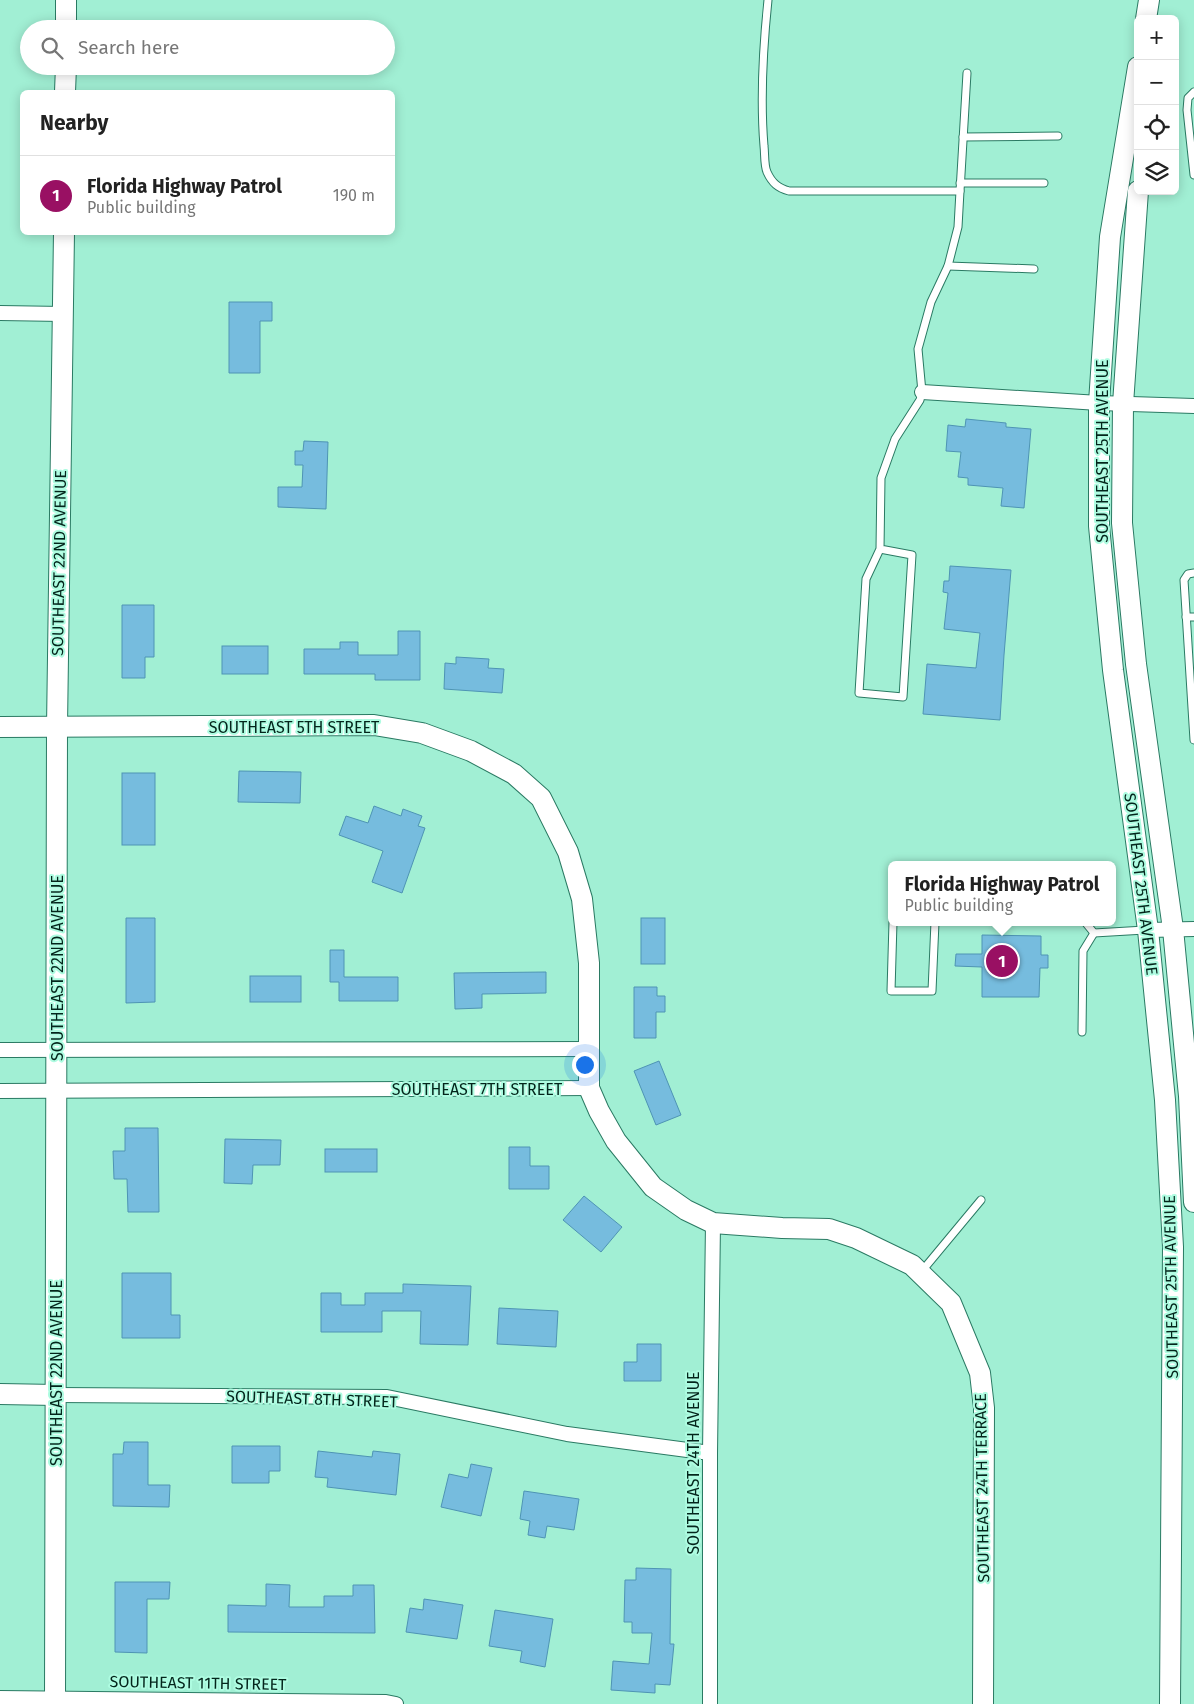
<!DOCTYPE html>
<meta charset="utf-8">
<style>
:root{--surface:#fff;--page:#f6f6f6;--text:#222;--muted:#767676;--line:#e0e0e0;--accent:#991063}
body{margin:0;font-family:"Fira Sans",sans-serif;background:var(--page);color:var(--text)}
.controls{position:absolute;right:15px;top:15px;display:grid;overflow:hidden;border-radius:8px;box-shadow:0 2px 12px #0003}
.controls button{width:45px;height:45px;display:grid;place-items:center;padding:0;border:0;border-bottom:1px solid var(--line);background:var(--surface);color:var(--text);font:25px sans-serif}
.you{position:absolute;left:584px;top:1064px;width:18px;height:18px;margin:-12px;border:4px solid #fff;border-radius:50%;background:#1a73e8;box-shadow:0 0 0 8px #1a73e833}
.badge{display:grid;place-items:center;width:32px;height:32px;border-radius:50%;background:var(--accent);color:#fff;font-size:16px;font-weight:700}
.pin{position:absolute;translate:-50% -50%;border:2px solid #fff;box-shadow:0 1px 5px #0006}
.popup{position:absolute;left:888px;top:861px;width:228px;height:65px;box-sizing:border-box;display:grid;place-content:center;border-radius:8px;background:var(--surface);filter:drop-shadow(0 1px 4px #0005);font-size:16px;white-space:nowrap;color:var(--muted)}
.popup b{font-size:19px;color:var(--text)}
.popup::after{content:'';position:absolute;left:50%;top:100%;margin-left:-10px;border:10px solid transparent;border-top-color:var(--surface)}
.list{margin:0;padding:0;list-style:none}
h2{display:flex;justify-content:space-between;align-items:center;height:65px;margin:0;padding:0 20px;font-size:21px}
h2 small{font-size:16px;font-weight:400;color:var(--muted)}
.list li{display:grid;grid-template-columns:32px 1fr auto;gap:15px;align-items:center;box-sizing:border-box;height:80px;padding:0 20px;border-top:1px solid var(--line)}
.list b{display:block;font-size:19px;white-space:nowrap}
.list p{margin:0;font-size:16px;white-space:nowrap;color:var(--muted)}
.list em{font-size:16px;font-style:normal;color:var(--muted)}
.icon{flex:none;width:28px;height:28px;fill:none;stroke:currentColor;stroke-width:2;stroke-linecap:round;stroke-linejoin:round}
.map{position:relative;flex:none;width:1194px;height:1704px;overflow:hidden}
.search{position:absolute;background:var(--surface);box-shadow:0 2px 12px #0003;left:20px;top:20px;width:375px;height:55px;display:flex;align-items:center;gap:12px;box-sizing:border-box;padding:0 18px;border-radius:28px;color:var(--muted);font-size:19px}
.panel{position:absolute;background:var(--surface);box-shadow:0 2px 12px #0003;left:20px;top:90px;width:375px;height:145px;border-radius:8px}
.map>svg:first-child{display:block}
</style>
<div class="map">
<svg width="1194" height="1704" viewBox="0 0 1194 1704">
<rect width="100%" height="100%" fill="#a1efd4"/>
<g fill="#76bcde" stroke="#4e94b4">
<path d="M229 302H272V321H260V373H229Z"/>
<path d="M966 419 1006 423V427L1031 429 1024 508 1001 506 1003 488 968 485V478L958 477 961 452 946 451 948 425 965 427Z"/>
<path d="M304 441 328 442 326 509 278 507V487H302L303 465H295V451H303Z"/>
<path d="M950 566 1011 570 1004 655 1000 720 923 714 927 664 976 668 980 633 944 629 948 593 943 592 944 581H949Z"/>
<path d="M122 605H154V657H145V678H122Z"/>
<path d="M398 631H420V680H375V674H304V649H340V642H358V655H398Z"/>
<rect x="222" y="646" width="46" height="28"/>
<path d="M456 657 489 659 488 668 504 669 502 693 444 689 445 663 456 664Z"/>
<path d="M239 771 301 772 300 803 238 802Z"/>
<rect x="122" y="773" width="33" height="72"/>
<path d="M374 806 401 816 403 809 422 816 418 826 425 828 402 893 372 882 383 851 339 835 346 816 368 823Z"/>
<path d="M126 918H155V1002L126 1003Z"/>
<rect x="641" y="918" width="24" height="46"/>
<path d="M982 935 1041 936V955H1048V968H1040L1039 997H982V967L955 966 956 954H982Z"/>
<path d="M330 950H344V977H398V1001H339V982H330Z"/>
<path d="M546 972V993L482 994V1008L455 1009 454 973Z"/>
<rect x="250" y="976" width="51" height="26"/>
<path d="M634 987H657V996H665V1012H656V1038H634Z"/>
<path d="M659 1061 681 1115 656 1125 634 1071Z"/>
<path d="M125 1128H158L159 1212H128L127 1179H114L113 1151H125Z"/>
<path d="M225 1139 281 1140 280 1165H253L252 1184 224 1183Z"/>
<path d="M509 1147H530V1166H549V1189H509Z"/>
<rect x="325" y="1149" width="52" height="23"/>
<path d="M584 1196 622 1227 601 1252 563 1220Z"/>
<path d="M122 1273H171V1315H180V1338H122Z"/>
<path d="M403 1284 471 1286 468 1345 420 1344 421 1311H382V1332H321V1293H341V1305H365V1293H403Z"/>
<path d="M499 1308 558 1311 556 1347 497 1344Z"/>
<path d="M637 1344H661V1381H624V1362H637Z"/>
<path d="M124 1442H148V1485H170L169 1507 113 1506V1454H123Z"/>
<path d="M232 1446H280V1471H269V1483H232Z"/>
<path d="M318 1451 372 1457 373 1451 400 1454 396 1495 327 1487 328 1478 315 1477Z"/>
<path d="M471 1464 492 1468 481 1516 441 1507 449 1474 468 1478Z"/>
<path d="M524 1491 579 1499 574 1530 547 1526 545 1538 528 1535 530 1521 520 1519Z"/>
<path d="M636 1568 671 1569 670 1644H674L670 1685 655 1684V1693L611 1690 613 1661 649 1664 652 1633H632V1622H624L625 1580H636Z"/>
<path d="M115 1582H170L169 1599H147V1653L115 1652Z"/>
<path d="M266 1584 290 1585 289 1607H324V1596H353V1585H374L375 1633 228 1632V1605L266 1606Z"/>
<path d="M424 1599 463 1605 457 1639 406 1632 410 1608 423 1610Z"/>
<path d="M495 1610 553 1619 545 1667 520 1662 522 1651 489 1646Z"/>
</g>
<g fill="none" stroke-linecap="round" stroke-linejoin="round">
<defs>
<g id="lane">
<path d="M768 0C763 48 760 97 764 146 765 154 764 165 767 172 772 183 778 188 789 191H960L958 227 948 266 931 302 918 349 922 392 920 400 895 439 881 478 880 549 866 579 859 693 903 697 912 555 880 549"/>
<path d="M1194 92 1188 98 1187 110 1194 175"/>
<path d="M963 137 1058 136"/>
<path d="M960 183H1044"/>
<path d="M960 191 967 73"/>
<path d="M948 266 1034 269"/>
<path d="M1194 573 1188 574 1184 580 1194 740"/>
<path d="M1186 617H1194"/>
<path d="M893 922 891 991H932L935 922"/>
<path d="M1085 922 1094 933 1145 930"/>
<path d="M1082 1032 1083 951 1094 933"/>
<path d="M922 1271 981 1200"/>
</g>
<g id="street">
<path d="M0 313 63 314"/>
<path d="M922 392 1099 403 1194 406"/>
<path d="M1148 930 1194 929"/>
<path d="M0 1050 589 1049"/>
<path d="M0 1091 589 1088"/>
<path d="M56 1395 387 1397 567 1434 710 1453"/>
<path d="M0 1698 386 1702 396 1704"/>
<path d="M710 1704V1453L713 1223"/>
</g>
<g id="secondary">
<path d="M1146 19 1149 0"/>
<path d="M66 29V0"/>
<path d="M1138 67 1110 237 1099 403V526L1113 670 1148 930 1165 1100 1173 1247 1170 1704"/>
<path d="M65 92 66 66"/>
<path d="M1138 191 1123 404 1122 523 1136 664 1173 929 1189 1096 1194 1202"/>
<path d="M0 727 374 725 422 733 471 751 514 774 541 798 568 852 582 899 589 963V1088L599 1111 616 1141 653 1187 686 1210 713 1223 782 1228 829 1229 856 1238 912 1265 951 1303 980 1373 984 1408 983 1704"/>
<path d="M0 1394 56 1395"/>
<path d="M55 1704 57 727 64 232"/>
</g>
</defs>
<use href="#lane" stroke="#2a7a63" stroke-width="9"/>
<use href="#street" stroke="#2a7a63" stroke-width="16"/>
<use href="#secondary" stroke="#2a7a63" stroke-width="22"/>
<use href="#lane" stroke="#fff" stroke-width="7"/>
<use href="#street" stroke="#fff" stroke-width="14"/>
<use href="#secondary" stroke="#fff" stroke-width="20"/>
</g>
<g text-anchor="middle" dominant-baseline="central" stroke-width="4" stroke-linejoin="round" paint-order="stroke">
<g font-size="16" fill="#03251b" stroke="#aefce1">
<text transform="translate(1102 451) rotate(-90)">SOUTHEAST 25TH AVENUE</text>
<text transform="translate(59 563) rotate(-89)">SOUTHEAST 22ND AVENUE</text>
<text x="294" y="727">SOUTHEAST 5TH STREET</text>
<text transform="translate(1141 884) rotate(83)">SOUTHEAST 25TH AVENUE</text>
<text transform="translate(57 968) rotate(-90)">SOUTHEAST 22ND AVENUE</text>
<text x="477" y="1089">SOUTHEAST 7TH STREET</text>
<text transform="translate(1171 1287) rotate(-91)">SOUTHEAST 25TH AVENUE</text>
<text transform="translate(56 1373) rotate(-90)">SOUTHEAST 22ND AVENUE</text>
<text transform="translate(312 1399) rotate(2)">SOUTHEAST 8TH STREET</text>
<text transform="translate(693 1463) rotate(-90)">SOUTHEAST 24TH AVENUE</text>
<text transform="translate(982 1488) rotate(-91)">SOUTHEAST 24TH TERRACE</text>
<text transform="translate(198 1683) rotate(1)">SOUTHEAST 11TH STREET</text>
</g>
</g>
</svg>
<div class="controls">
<button>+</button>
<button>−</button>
<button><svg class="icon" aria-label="locate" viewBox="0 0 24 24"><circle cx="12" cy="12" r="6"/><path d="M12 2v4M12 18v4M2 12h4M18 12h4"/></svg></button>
<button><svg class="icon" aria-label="layers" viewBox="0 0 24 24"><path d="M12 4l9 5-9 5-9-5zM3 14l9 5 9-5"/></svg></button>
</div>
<div class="you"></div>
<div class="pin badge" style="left:1002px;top:961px">1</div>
<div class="popup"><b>Florida Highway Patrol</b>Public building</div>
<div class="search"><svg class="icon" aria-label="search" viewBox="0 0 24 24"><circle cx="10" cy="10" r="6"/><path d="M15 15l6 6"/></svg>Search here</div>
<section class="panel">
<h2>Nearby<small></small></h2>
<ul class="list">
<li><span class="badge">1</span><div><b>Florida Highway Patrol</b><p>Public building</p></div><em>190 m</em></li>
</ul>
</section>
</div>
